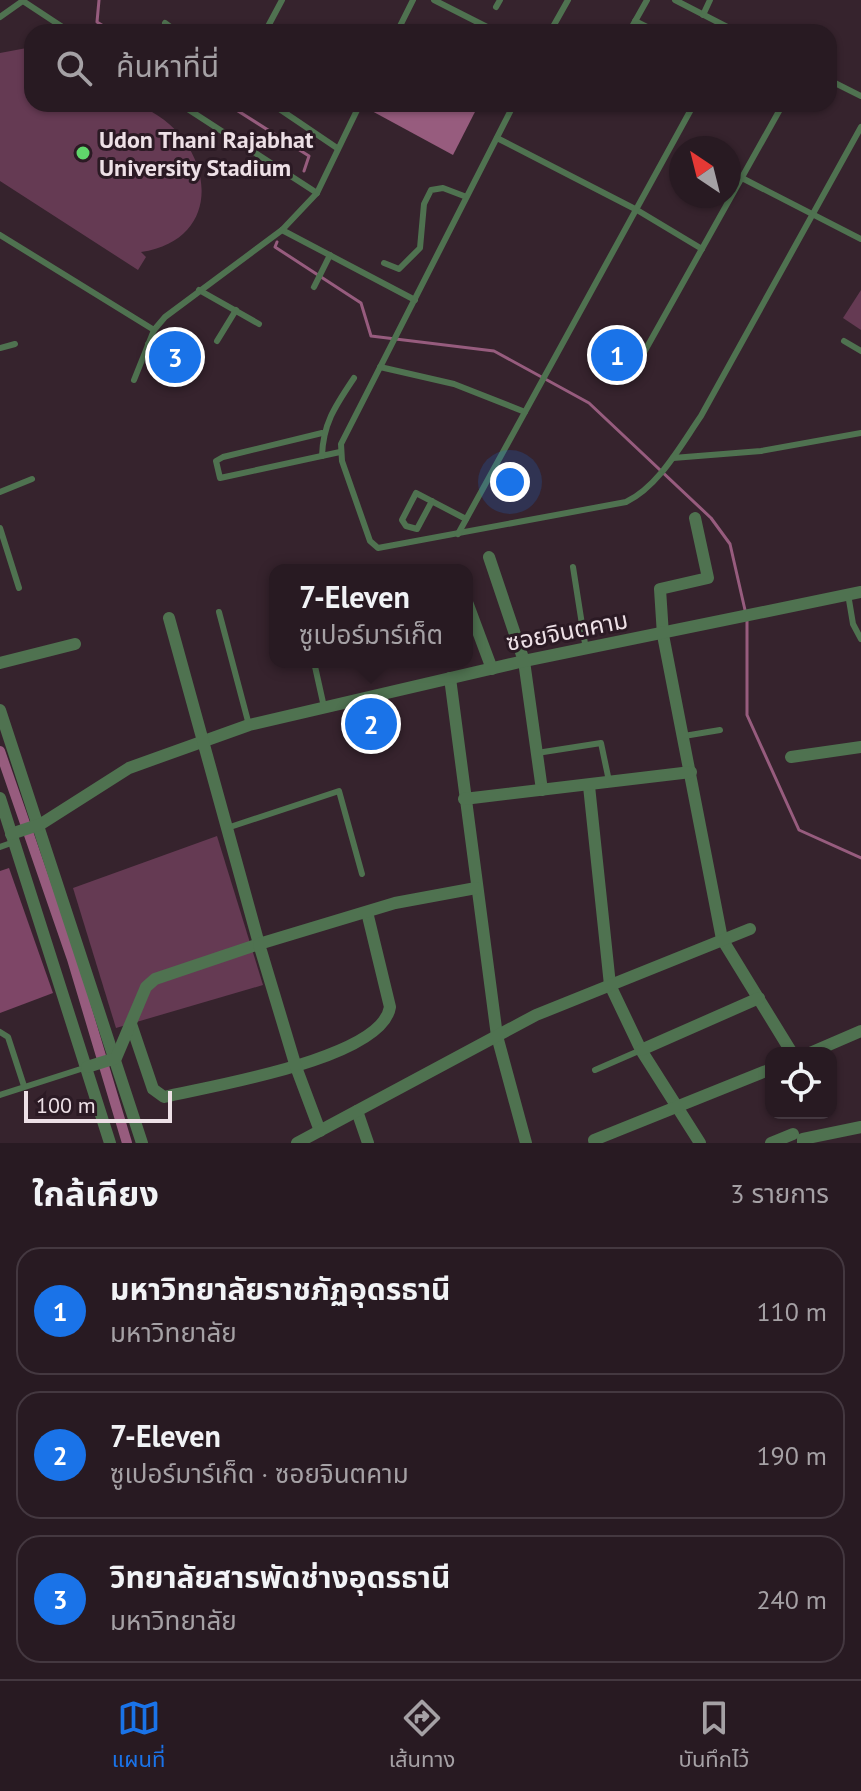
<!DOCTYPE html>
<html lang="th">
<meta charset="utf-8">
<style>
:root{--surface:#281a22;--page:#30232a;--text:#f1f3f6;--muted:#a5a1a5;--line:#443840;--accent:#1a73e8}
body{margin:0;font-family:"PT Sans","Noto Sans Thai",sans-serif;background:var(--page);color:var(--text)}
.controls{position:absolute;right:24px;bottom:24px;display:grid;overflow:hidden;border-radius:16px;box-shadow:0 2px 6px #0004}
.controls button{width:72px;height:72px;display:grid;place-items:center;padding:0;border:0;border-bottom:2px solid var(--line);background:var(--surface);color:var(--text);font:40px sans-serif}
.compass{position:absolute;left:669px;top:136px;width:72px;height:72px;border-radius:50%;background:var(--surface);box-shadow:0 2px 6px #0004;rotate:325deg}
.scale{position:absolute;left:24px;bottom:20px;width:148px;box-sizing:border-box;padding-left:8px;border:4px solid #ede0e6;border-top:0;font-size:22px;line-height:28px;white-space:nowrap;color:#ede0e6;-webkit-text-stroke:6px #2b1a24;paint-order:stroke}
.you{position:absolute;left:510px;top:482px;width:28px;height:28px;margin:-20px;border:6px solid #fff;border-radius:50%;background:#1a73e8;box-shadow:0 0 0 12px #1a73e833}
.badge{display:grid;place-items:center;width:52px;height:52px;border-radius:50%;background:var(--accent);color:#fff;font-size:26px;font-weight:700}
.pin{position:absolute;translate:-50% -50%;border:4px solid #fff;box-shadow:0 2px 8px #0006}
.popup{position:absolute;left:269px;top:564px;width:204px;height:104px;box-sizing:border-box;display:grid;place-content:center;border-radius:16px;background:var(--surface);filter:drop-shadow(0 2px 6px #0005);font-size:26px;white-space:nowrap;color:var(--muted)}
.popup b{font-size:30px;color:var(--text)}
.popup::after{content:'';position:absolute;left:50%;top:100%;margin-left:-16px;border:16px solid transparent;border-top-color:var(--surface)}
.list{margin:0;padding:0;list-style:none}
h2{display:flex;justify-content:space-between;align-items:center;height:104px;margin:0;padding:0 32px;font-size:34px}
h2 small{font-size:26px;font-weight:400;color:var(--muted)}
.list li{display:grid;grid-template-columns:52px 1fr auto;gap:24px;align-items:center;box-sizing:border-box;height:128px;margin:0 16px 16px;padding:0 16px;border:2px solid var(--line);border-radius:24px}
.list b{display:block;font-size:30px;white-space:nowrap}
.list p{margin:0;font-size:26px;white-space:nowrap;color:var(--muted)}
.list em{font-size:26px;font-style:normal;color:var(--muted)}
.icon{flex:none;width:44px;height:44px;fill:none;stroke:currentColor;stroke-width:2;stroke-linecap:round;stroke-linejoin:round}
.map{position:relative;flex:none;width:861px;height:1143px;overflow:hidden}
.search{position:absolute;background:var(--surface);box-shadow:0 2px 6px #0004;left:24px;right:24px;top:24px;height:88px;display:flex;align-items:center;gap:20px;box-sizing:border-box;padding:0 28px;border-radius:24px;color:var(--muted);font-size:30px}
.sheet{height:536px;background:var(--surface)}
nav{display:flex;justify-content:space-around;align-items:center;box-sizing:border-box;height:112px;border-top:2px solid var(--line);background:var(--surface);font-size:22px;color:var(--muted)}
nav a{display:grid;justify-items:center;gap:4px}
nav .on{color:var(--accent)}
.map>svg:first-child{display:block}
</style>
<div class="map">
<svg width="861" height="1143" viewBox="0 0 861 1143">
<rect width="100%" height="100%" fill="#36232d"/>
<g fill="#653a53">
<path d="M32 47V104C55 104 119 98 137 105 211 132 233 238 141 252L146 257 138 270 0 181V53Z"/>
<path d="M861 290V330L843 318Z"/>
<path d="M217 836 263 985 116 1028 73 888Z"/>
</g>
<path fill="#7e4667" d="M9 868 53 993 0 1013V871Z"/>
<path fill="#975c7e" d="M373 104H479L453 155 370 110Z"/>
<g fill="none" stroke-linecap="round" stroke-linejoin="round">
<g stroke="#975c7e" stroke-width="3">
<path d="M99 0 97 22 113 32"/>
<path d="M227 104 309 156 304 171"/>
<path d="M277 242 275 247 361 303 371 336 494 351 589 403 711 518 730 544 745 610"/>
<path d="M747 617V715L799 830 861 858"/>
</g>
<path stroke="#975c7e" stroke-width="10" d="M0 751 72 959 127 1143"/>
<g stroke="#4f7250" stroke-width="6">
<path d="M434 0 497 32"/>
<path d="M675 0 737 32"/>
<path d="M23 1 70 32"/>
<path d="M496 7 500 0"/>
<path d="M703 15 710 0"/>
<path d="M0 17 24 0"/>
<path d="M635 21 657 32"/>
<path d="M165 23 177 32"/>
<path d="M265 32 282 0"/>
<path d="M397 32 413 0"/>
<path d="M550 32 568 0"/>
<path d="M629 32 647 0"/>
<path d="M829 80 861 96"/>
<path d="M180 104 317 193"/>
<path d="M272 104 337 148"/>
<path d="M514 104 341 444 342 461 370 541 378 548 626 502C659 486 681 445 701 416L861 127"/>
<path d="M497 138 637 210 702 249"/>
<path d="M742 178 861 239"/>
<path d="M282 230 415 300"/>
<path d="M0 235 154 330 165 317 282 230 317 193 360 104"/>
<path d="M384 263 399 269 420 248 424 204 431 190 443 188 464 196"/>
<path d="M314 287 330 255"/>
<path d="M199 290 259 324"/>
<path d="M217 341 236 310"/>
<path d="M844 341 861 351"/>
<path d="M148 344 171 356"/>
<path d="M0 348 15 344"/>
<path d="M642 356 783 104"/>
<path d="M380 367 454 384 525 412"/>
<path d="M134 380 154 330"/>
<path d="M322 433 223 457 216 461 220 478 340 452"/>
<path d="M322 456C323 423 336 405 354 378"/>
<path d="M673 458 761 451 861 433"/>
<path d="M0 492 32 479"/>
<path d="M432 501 417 529 406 526 402 520 416 493 466 519"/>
<path d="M0 528 19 588"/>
<path d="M458 534 694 104"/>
<path d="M573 567 586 650"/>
<path d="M848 594 853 624 861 639"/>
<path d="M219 612 249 725"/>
<path d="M314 662 324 707"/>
<path d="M684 736 720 730"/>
<path d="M537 753 601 743 609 781"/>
<path d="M227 828 339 791 362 874"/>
<path d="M0 847 14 842"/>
<path d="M0 1032 8 1037 24 1086"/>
<path d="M595 1070 641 1050"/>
<path d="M0 1095 87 1067"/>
</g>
<g stroke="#4f7250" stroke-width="12">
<path d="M695 518 708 578 660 589 663 635 722 939 792 1053"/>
<path d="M489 557 524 661 542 790"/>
<path d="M467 602 492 669"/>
<path d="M0 663 75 644"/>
<path d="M450 678 497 1036 526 1143"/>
<path d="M0 710 142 1143"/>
<path d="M791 757 861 747"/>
<path d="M589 786 610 985 641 1050 700 1143"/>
<path d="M0 798 110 1143"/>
<path d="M464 799 691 772"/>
<path d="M11 834 41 824 129 768 249 725 524 661 861 592"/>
<path d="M131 1024 153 1089 164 1097C210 1086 382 1059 390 1007L367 912"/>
<path d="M641 1050 759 998"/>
<path d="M810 1053 861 1031"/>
<path d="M87 1067 116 1058 146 987 155 979 259 944 169 618"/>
<path d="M357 1111 368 1143"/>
<path d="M320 1131 296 1067 259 944 395 903 476 888"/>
<path d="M297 1143 536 1015 750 929"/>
<path d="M595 1143 594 1140 771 1069"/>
<path d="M771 1143 793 1134"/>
<path d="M803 1143V1139L861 1127"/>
</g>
</g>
<circle fill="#60d56b" stroke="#2b1a24" stroke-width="3" cx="83" cy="153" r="8"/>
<g text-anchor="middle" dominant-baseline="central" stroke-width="6" stroke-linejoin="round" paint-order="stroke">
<g font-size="24" font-weight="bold" fill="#ede0e6" stroke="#2b1a24" text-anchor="start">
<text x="99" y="139">Udon Thani Rajabhat<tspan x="99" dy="28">University Stadium</tspan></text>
</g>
<g font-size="24" fill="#ede0e6" stroke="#2b1a24">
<text transform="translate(567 631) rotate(-11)">ซอยจินตคาม</text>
</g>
</g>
</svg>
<div class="controls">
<button><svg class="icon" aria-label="locate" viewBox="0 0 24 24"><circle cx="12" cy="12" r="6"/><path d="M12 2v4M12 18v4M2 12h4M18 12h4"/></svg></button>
</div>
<svg class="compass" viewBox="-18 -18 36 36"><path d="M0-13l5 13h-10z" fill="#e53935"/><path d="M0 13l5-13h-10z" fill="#a5a1a5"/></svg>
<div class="scale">100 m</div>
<div class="you"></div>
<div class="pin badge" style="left:617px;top:355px">1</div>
<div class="pin badge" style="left:371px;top:724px">2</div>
<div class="popup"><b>7-Eleven</b>ซูเปอร์มาร์เก็ต</div>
<div class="pin badge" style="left:175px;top:357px">3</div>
<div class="search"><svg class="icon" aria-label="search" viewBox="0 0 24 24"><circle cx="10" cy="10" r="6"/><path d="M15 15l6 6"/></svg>ค้นหาที่นี่</div>
</div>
<section class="sheet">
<h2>ใกล้เคียง<small>3 รายการ</small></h2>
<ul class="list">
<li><span class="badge">1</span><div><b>มหาวิทยาลัยราชภัฏอุดรธานี</b><p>มหาวิทยาลัย</p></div><em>110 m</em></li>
<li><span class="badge">2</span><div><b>7-Eleven</b><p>ซูเปอร์มาร์เก็ต · ซอยจินตคาม</p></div><em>190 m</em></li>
<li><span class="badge">3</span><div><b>วิทยาลัยสารพัดช่างอุดรธานี</b><p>มหาวิทยาลัย</p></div><em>240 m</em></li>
</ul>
</section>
<nav>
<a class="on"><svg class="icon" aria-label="map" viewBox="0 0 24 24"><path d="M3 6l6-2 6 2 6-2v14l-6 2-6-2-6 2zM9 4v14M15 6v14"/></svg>แผนที่</a>
<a><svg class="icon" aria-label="directions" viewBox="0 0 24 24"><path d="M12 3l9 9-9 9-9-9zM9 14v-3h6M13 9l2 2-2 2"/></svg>เส้นทาง</a>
<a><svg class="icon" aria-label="saved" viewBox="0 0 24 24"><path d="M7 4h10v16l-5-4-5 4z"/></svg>บันทึกไว้</a>
</nav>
